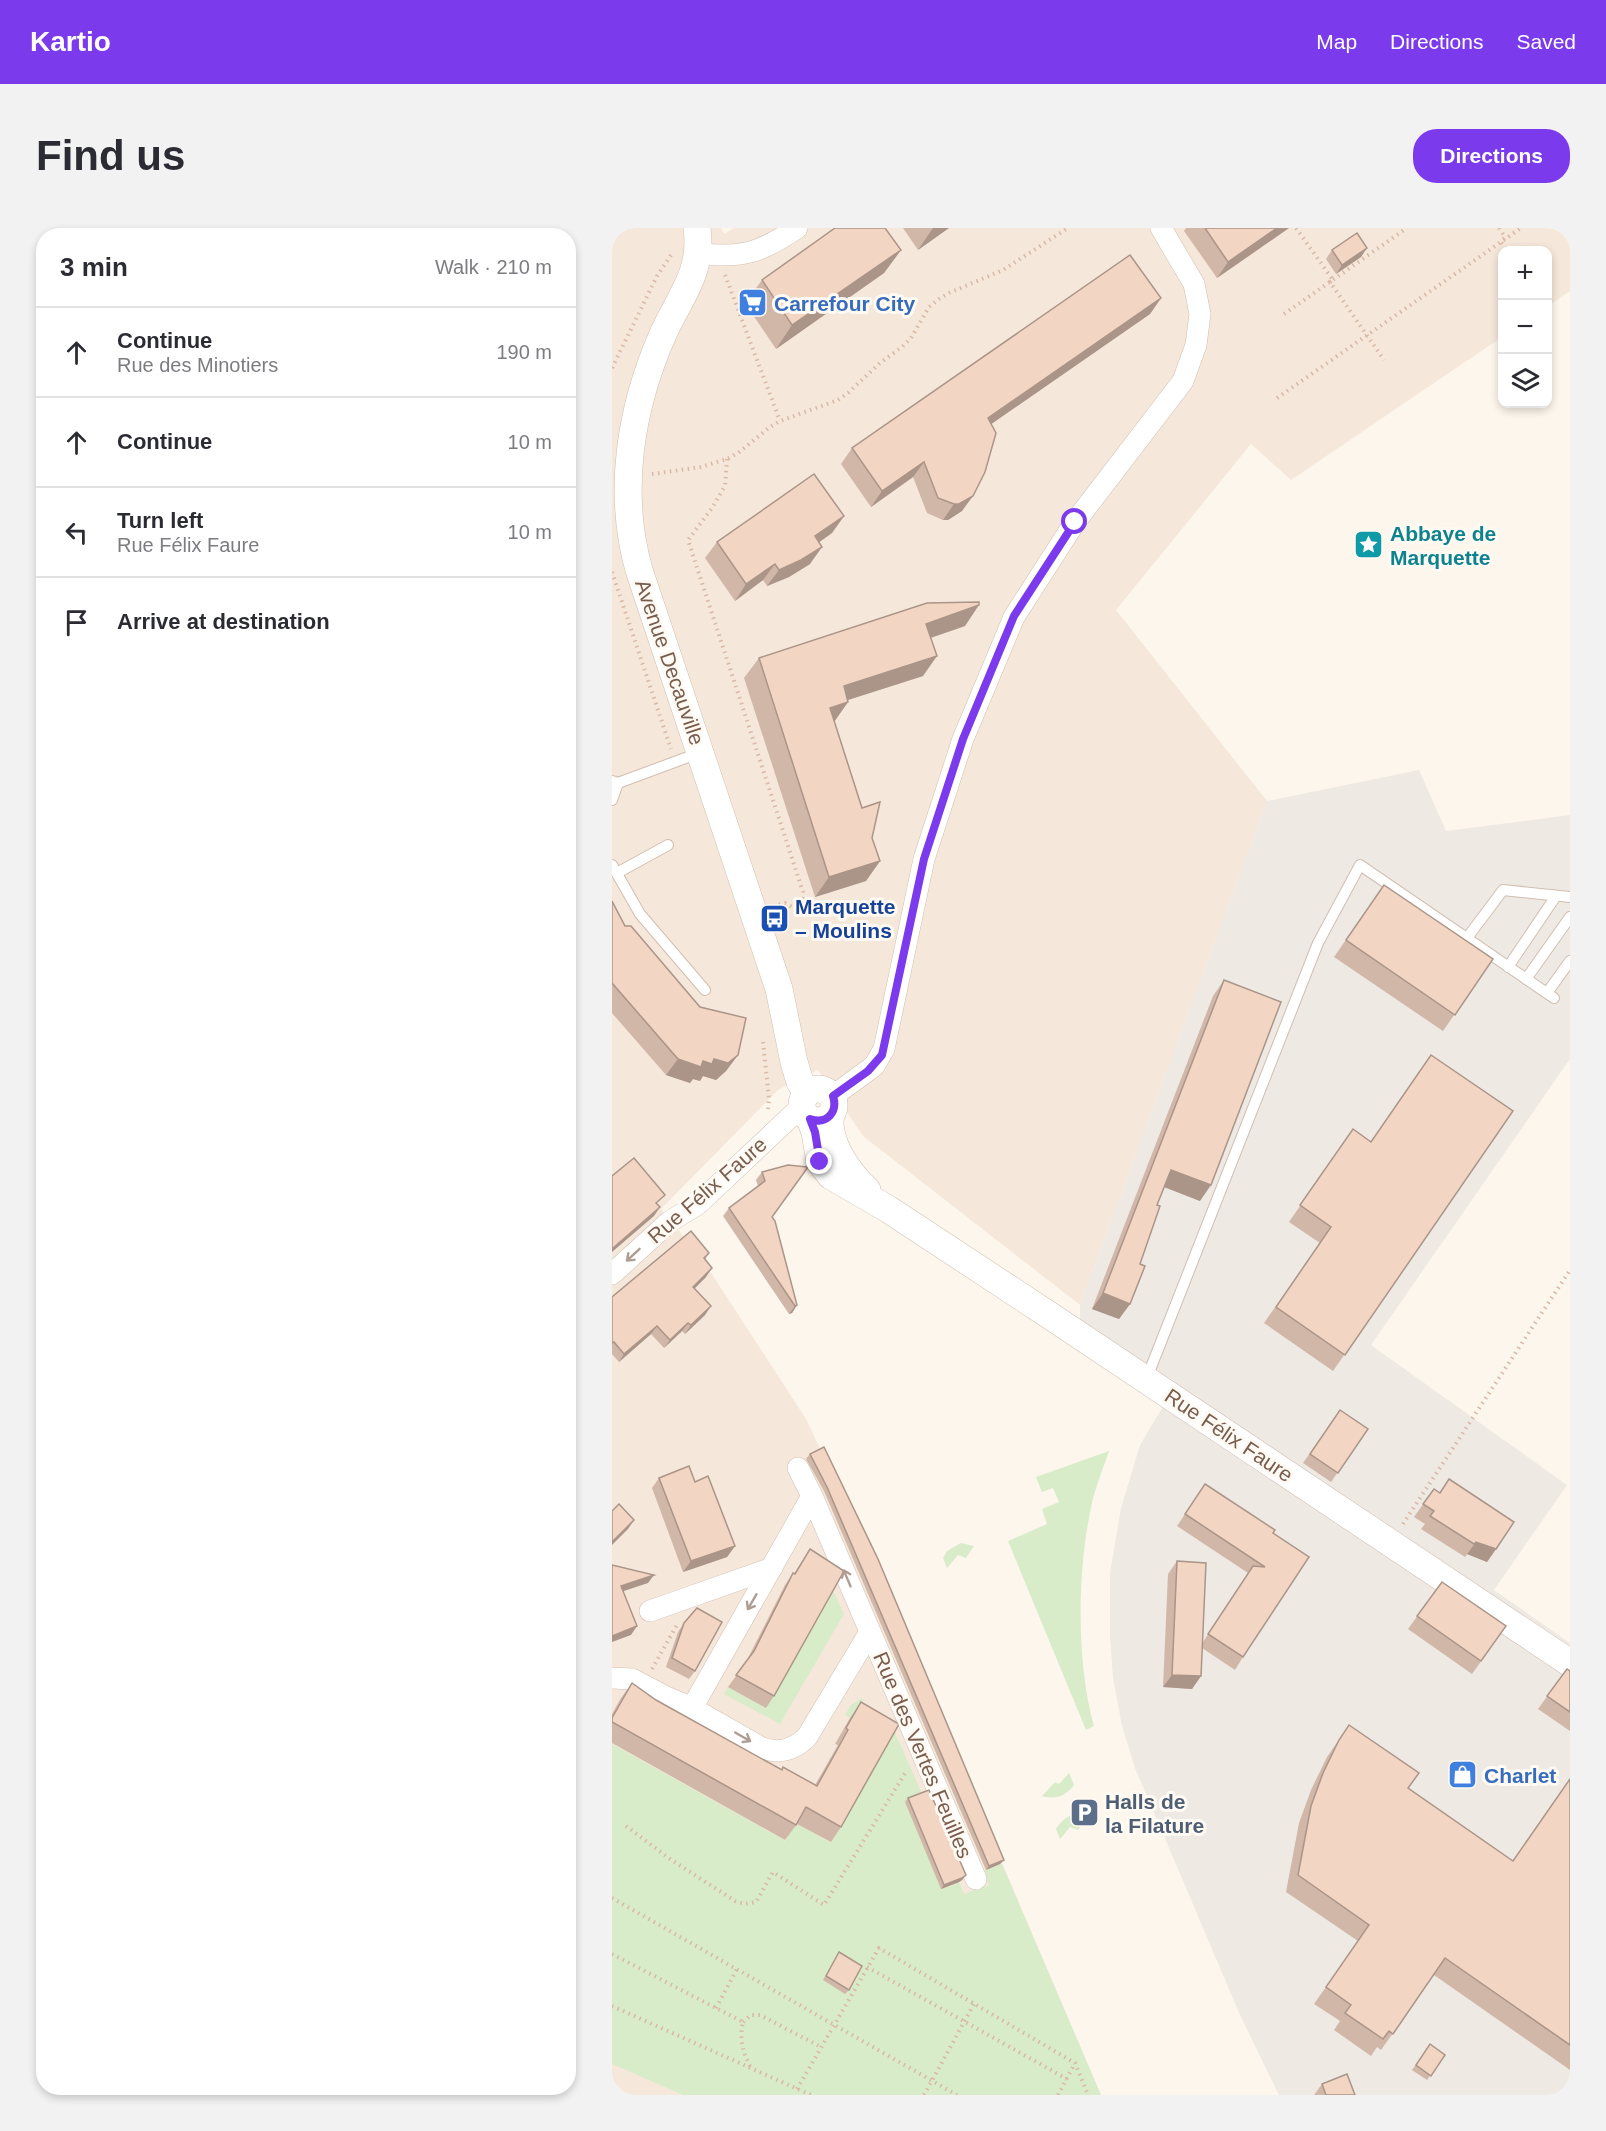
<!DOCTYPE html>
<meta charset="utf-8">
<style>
:root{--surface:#fff;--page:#f2f2f3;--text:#2b2b33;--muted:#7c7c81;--line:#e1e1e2;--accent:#7c3aed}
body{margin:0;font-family:Arial,sans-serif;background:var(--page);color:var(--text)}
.controls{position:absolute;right:18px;top:18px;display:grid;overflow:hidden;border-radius:12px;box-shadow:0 3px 9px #0003}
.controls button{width:54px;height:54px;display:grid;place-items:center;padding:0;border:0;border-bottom:2px solid var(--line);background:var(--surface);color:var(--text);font:30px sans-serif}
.stop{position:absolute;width:18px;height:18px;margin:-14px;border:4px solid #7c3aed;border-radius:50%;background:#fff}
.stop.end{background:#7c3aed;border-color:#fff;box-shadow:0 2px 6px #0008}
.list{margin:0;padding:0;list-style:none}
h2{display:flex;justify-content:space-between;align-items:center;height:78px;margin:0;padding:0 24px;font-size:26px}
h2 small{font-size:20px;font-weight:400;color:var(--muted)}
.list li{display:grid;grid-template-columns:39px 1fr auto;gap:18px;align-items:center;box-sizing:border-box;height:90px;padding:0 24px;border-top:2px solid var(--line)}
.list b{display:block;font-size:22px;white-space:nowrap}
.list p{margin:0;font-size:20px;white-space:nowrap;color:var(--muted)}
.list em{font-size:20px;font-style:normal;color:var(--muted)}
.icon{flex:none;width:33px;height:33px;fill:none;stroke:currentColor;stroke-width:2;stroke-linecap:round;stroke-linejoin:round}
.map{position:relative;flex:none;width:958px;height:1867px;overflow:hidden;border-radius:24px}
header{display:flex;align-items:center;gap:36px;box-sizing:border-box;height:84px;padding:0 30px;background:var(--accent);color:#fff}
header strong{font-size:28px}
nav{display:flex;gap:33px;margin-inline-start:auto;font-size:21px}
.intro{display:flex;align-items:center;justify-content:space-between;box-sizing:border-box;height:144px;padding:0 36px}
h1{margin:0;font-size:42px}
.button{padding:15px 27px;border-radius:24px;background:var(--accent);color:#fff;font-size:21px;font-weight:700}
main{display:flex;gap:36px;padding:0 36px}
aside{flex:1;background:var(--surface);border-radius:24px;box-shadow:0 3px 9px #0003}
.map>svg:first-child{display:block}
</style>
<header>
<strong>Kartio</strong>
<nav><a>Map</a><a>Directions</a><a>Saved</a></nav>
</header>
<div class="intro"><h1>Find us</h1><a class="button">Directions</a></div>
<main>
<aside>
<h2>3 min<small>Walk · 210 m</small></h2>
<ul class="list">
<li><svg class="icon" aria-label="ahead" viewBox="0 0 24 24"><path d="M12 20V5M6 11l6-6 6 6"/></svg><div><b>Continue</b><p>Rue des Minotiers</p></div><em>190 m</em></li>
<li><svg class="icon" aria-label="ahead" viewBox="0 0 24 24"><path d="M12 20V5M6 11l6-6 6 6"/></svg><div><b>Continue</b></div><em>10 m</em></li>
<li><svg class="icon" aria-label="left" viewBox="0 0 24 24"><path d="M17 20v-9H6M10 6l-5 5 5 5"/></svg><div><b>Turn left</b><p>Rue Félix Faure</p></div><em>10 m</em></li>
<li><svg class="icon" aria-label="arrive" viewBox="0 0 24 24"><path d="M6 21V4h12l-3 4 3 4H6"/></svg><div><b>Arrive at destination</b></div></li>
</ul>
</aside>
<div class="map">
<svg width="958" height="1867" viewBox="0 0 958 1867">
<rect width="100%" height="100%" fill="#fdf6ec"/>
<path fill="#f5e8da" d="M0 0H109L112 6 122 0H958V63L936 78V22H891L890 109 679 252 639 216 504 382 655 573 468 1077 251 908 206 842 166 862 49 981 92 1034 194 1191 259 1328 489 1867H0Z"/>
<path fill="#efe9e4" d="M807 542 834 603 958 587V831L759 1117 955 1257 882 1362 958 1415V1867H667L628 1787 523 1540 510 1498 501 1450 498 1408V1345L509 1280 528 1217 562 1160 468 1096V1077L655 573Z"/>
<g fill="#d8ecc9">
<path d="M497 1223C491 1240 484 1258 480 1275 465 1340 464 1435 482 1498L474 1502 396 1313 435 1296 430 1281 447 1274 441 1260 430 1264 424 1249Z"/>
<path d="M349 1315 362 1318 354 1330 346 1327 335 1340 331 1330 335 1323Z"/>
<path d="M214 1347 232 1386 168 1496 112 1466 116 1459 156 1481 154 1479 209 1380H212L210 1379Z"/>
<path d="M250 1470 261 1496 277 1491 311 1568 329 1661 347 1654 352 1666 377 1657 372 1643 390 1636 489 1867H71L0 1836V1516L172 1612V1614L183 1595 218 1614 217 1617 277 1512 233 1487 239 1477Z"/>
<path d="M457 1545 462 1557C454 1568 444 1572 430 1568L443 1554 447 1556Z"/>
<path d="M465 1585 477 1588 466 1602 458 1599 448 1611 444 1601C450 1592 455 1588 465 1585Z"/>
</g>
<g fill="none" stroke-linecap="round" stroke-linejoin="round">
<defs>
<g id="service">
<path d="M6 555 87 525"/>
<path d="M0 572 6 555 0 553"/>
<path d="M0 637 28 686 93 762"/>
<path d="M5 645 56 617"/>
<path d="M855 710 891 662 958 669"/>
<path d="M896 739 944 668"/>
<path d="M914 751 958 689"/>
<path d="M935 765 958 733"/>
<path d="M534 1152 706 715 748 637 942 770"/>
</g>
<g id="minor">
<path d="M87 26C131 30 148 25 185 0"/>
<path d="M221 868 262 838 272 821 312 631 351 511 402 389 463 294 571 153 584 117 588 86 582 56 549 0"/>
<path d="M0 1046 57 994 86 976 190 878"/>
<path d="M186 1240 200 1268 364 1651"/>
<path d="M38 1383 160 1340"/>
<path d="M0 1450 20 1451 54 1469 80 1480 150 1520C167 1526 182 1522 195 1509L258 1404"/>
<path d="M80 1480 200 1268"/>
</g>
<g id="tertiary">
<path d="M85 0C91 45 68 68 51 106 18 181 5 264 27 342L167 761 182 834 188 854 195 865"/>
<circle cx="206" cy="877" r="16"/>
<path d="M218 889C216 916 236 944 255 962"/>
<path d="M198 891 203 904 208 934 219 948 276 981 434 1085 958 1435"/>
</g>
</defs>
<use href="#service" stroke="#d1beb0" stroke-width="12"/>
<use href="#minor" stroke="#d1beb0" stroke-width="22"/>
<use href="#tertiary" stroke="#d1beb0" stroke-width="28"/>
<g stroke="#d9b8a5" stroke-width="4" stroke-dasharray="1.5 4.5" stroke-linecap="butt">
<path d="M684 0 721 52 718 54 772 132"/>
<path d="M887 0 893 9 889 14 895 22"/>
<path d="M113 47 168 193"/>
<path d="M672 86 795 0"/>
<path d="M0 140 45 48 59 27"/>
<path d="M665 170 909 0"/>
<path d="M115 231 113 258 100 280 76 312 191 664C191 671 190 678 182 680L173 675 166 677 167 680"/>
<path d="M40 246 89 239 115 231 126 225 158 199 168 193 226 172 236 165 268 135 290 119 299 110 317 79 327 71 337 65 391 42 456 0"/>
<path d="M0 344 59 521"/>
<path d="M151 814 157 871 156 881"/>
<path d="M791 1296 958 1042"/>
<path d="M40 1441 66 1395"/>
<path d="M14 1598 58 1631 123 1673 133 1676 144 1674 161 1644 212 1677 295 1542"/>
<path d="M0 1670 345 1867"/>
<path d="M0 1726 131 1794C127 1812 131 1824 139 1840"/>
<path d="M255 1739 455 1851"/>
<path d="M0 1778 199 1867"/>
<path d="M104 1780 125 1741"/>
<path d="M131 1794 139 1787H148L209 1819"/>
<path d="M185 1861 267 1720 463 1835 476 1867"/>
<path d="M312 1867 362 1776"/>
<path d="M446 1867 463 1835"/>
</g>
<use href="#service" stroke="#fff" stroke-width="10"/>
<use href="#minor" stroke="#fff" stroke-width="21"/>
<use href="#tertiary" stroke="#fff" stroke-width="27"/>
</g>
<g fill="#d1b7a8">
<path d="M291 0H337L306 22Z"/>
<path d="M574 0H677L605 50 572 3Z"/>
<path d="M289 22 272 45 164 121 133 75 150 52Z"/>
<path d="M720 22 749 29 724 46 714 31Z"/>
<path d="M549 70 538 86 379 196 350 283 336 292H331L315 285 301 249 259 279 229 236 240 220Z"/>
<path d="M232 288 220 305 207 314 198 336 177 349 155 358 151 352 123 373 93 330 105 314Z"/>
<path d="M353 398 319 410 311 448 236 472V474L222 494 268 633 254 653 203 669 132 450 147 430Z"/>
<path d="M772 657 881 731 831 803 722 729Z"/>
<path d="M0 673 13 698 126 827 114 843 104 852 91 848 88 853 81 851 78 855 54 847 0 785Z"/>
<path d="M612 752 588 973 552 959 545 977 528 1036 518 1076 507 1091 480 1081 601 768Z"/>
<path d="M901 883 721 1143 652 1095 708 1015 677 994 741 901 759 914Z"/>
<path d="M176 937 160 989 185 1077 180 1085 177 1086 111 988 117 980 146 958 144 952 150 944Z"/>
<path d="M97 1025 93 1032 94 1049 83 1060 93 1087 73 1106 70 1103 52 1120 39 1106 7 1134 0 1126V1069Z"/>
<path d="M728 1182 756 1201 719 1254 691 1235Z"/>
<path d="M212 1219 392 1632 388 1636 374 1642 212 1263 194 1231 198 1226Z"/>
<path d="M47 1250 83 1254 123 1318 115 1329 71 1344 40 1260Z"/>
<path d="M837 1251 884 1321 875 1334 855 1326 853 1329 809 1301 813 1296 802 1289 822 1261 827 1265Z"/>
<path d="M593 1256 661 1305 631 1429 623 1442 590 1420 589 1448 580 1461 551 1459 556 1346 565 1333 591 1414 636 1345 565 1298Z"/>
<path d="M198 1321 162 1468 154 1480 116 1459 134 1434 173 1357 181 1345 182 1346Z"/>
<path d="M830 1354 894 1398 860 1446 796 1401Z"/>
<path d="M72 1395 83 1443 77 1451 54 1439 66 1404Z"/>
<path d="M955 1441 958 1443V1503L926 1481Z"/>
<path d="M20 1455 44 1472 169 1542 203 1557 226 1517 223 1516 238 1490 249 1474 229 1599 219 1614 185 1596 173 1612 0 1515V1486L9 1470Z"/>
<path d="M737 1497 796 1560 901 1633 958 1551V1842L822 1747 769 1822 765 1819 759 1828 722 1802 728 1793 702 1776 746 1713 674 1664 687 1595 699 1562 715 1529Z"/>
<path d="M296 1570 354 1647 350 1652 347 1654 329 1661 293 1574Z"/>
<path d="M227 1724 237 1762 233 1766 211 1752Z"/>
<path d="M818 1816 833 1827 815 1852 800 1842Z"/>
<path d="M710 1856 743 1867H702Z"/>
</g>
<g fill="#aa9588">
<path d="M321 0H337L306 22Z"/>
<path d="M665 0H677L605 50 616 34Z"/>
<path d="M755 20 749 29 724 46 730 37Z"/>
<path d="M289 22 272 45 164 121 180 97Z"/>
<path d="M549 70 538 86 365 206 376 190Z"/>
<path d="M312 234 301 249 259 279 270 263Z"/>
<path d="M361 268 350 283 336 292H331L342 276Z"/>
<path d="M232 288 220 305 192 325 203 308Z"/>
<path d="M210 319 198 336 177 349 155 358 167 342Z"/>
<path d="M163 336 151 352 123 373 134 356Z"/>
<path d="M367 377 353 398 300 416 314 396Z"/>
<path d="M325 428 311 448 217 478 232 458Z"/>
<path d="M236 474 222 494 218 480Z"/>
<path d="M268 633 254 653 203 669 217 649Z"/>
<path d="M126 827 114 843 104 852 91 848 88 853 81 851 78 855 54 847 66 831 91 833Z"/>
<path d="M559 942 599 957 588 973 547 957Z"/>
<path d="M48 979 42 988 0 1024V1021Z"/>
<path d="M100 1040 94 1049 76 1067 81 1059Z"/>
<path d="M491 1065 518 1076 507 1091 480 1081Z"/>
<path d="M185 1077 180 1085 177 1086 183 1078Z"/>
<path d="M99 1078 93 1087 73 1106 79 1097Z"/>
<path d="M76 1095 70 1103 52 1120 58 1112Z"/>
<path d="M45 1098 39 1106 7 1134 12 1126Z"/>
<path d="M22 1292 16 1301 0 1317V1314Z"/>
<path d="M864 1314 884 1321 875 1334 855 1326 853 1329Z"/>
<path d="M123 1318 115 1329 71 1344 79 1333Z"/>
<path d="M42 1347 36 1355 3 1366 9 1358Z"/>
<path d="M25 1398 19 1407 0 1414V1408Z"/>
<path d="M560 1447 589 1448 580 1461 551 1459Z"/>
<path d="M392 1632 388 1636 374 1642 377 1638Z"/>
<path d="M354 1647 350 1652 347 1654 329 1661 332 1657Z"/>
</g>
<g fill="#f3d5c3" stroke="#aa9588" stroke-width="1.5">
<path d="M223 0H273L289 22 180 97 150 52Z"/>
<path d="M593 0H665L616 34Z"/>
<path d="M745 5 755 20 730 37 720 22Z"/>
<path d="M518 27 549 70 376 190 384 205 373 244 361 268 347 276H342L326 270 312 234 270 263 240 220Z"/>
<path d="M202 246 232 288 203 308 210 319 189 332 167 342 163 336 134 356 105 314Z"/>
<path d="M367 374V377L314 396 325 428 232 458 236 474 218 480 250 580 268 574 260 610 268 633 217 649 147 430 315 375Z"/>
<path d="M772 657 881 731 843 787 734 712Z"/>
<path d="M0 673 13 698H19L88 779 134 790 126 827 116 835 102 831 100 836 91 833 89 839 66 831 0 755Z"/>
<path d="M612 752 669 774 599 957 559 942 545 977 548 978 528 1036 533 1038 518 1076 491 1065Z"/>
<path d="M819 827 901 883 733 1127 664 1079 719 999 688 977 741 901 759 914Z"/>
<path d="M22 930 53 967 44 975 48 979 0 1021V948Z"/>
<path d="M176 937 196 939 160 989 163 993 185 1077 183 1078 117 980 153 953 150 944Z"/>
<path d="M79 1003 97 1025 92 1030 100 1040 81 1059 99 1078 79 1097 76 1095 58 1112 45 1098 12 1126 2 1114 0 1115V1069Z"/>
<path d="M728 1182 756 1201 726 1245 698 1226Z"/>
<path d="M212 1219 266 1331 392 1632 377 1638 215 1259 198 1226Z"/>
<path d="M77 1238 83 1254 96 1248 123 1318 79 1333 47 1250Z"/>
<path d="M837 1251 902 1294 884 1321 864 1314 862 1316 818 1288 822 1283 811 1276 822 1261 828 1265Z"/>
<path d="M593 1256 663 1302 661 1305 697 1329 631 1429 596 1406 641 1338 653 1339 573 1286Z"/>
<path d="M7 1276 22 1292 0 1314V1283Z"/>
<path d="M198 1321 232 1343 162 1468 124 1447 142 1423 181 1345 183 1346Z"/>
<path d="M565 1333 594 1335 589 1448 560 1447Z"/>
<path d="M0 1337 42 1347 9 1358 25 1398 0 1408Z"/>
<path d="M830 1354 894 1398 869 1433 805 1388Z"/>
<path d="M85 1380 110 1394 83 1443 60 1430 72 1395Z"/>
<path d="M955 1441 958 1443V1484L935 1468Z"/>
<path d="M20 1455 44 1472 170 1542 171 1539 205 1558 236 1502 234 1500 249 1474 287 1496 229 1599 194 1579 184 1597 0 1494V1490Z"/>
<path d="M737 1497 807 1545 796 1560 901 1633 958 1551V1817L833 1730 781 1806 777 1803 771 1811 733 1785 739 1777 714 1759 757 1697 686 1647 699 1578 711 1545 727 1512Z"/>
<path d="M317 1562 354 1647 350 1650 332 1657 296 1570Z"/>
<path d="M227 1724 250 1738 237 1762 214 1748Z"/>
<path d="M818 1816 833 1827 819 1848 804 1837Z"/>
<path d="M735 1846 743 1867H714L710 1856Z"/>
</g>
<defs><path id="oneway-shaft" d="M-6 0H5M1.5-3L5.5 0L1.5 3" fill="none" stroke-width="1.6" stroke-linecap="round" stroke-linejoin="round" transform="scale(1.5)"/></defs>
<g stroke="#af9d94">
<use href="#oneway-shaft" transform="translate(21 1027) rotate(137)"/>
<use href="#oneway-shaft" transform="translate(235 1350) rotate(-113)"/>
<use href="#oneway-shaft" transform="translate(140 1374) rotate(120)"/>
<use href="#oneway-shaft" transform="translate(131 1509) rotate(30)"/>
</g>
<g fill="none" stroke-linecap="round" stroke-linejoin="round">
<path stroke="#7c3aed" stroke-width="8" d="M208 934 203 904 198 891C215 897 226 884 221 868L256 843 270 827 312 631 351 511 402 388 463 294"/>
</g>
<defs>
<symbol id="supermarket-square" viewBox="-11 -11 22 22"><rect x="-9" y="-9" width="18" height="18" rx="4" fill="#3f7fe0" stroke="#fffaf3"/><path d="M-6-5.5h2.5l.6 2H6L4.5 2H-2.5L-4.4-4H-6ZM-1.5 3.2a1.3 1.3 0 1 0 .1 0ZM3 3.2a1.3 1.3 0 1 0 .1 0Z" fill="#fff"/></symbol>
<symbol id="sight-square" viewBox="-11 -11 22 22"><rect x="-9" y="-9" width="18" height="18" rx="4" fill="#0f9aa8" stroke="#fffaf3"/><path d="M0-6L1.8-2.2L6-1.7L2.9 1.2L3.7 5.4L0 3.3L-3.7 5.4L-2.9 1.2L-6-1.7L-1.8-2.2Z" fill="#fff"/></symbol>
<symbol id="bus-square" viewBox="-11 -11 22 22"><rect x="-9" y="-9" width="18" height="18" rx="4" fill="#1a4fb4" stroke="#fffaf3"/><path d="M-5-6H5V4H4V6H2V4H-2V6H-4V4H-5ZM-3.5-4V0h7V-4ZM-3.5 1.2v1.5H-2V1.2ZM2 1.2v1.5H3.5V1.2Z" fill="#fff"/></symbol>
<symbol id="shop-square" viewBox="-11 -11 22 22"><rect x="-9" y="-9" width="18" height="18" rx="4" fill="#3f7fe0" stroke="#fffaf3"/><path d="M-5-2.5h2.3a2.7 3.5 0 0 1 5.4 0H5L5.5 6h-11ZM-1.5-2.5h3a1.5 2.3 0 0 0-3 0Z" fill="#fff"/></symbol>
<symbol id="parking-square" viewBox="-11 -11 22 22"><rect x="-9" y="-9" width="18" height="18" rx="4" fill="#5c6f8a" stroke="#fffaf3"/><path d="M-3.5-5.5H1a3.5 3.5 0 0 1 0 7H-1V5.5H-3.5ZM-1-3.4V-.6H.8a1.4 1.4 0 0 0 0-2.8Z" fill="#fff"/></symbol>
</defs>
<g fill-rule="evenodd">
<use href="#supermarket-square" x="124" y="58" width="33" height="33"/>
<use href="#sight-square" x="740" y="300" width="33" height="33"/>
<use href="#bus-square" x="146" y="674" width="33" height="33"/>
<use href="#shop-square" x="834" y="1530" width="33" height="33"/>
<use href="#parking-square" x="456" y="1568" width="33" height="33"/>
</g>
<g text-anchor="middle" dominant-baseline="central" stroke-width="6" stroke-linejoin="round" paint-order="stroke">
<g font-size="21" font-weight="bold" fill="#366cbe" stroke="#fffaf3" text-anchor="start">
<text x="162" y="75">Carrefour City</text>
<text x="872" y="1547">Charlet</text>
</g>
<g font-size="21" font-weight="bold" fill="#0d838f" stroke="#fffaf3" text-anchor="start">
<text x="778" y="305">Abbaye de<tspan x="778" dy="24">Marquette</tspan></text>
</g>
<g font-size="21" fill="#7a5c4d" stroke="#fffaf3">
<text transform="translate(58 434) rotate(71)">Avenue Decauville</text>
<text transform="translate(95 962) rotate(-41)">Rue Félix Faure</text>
<text transform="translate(617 1207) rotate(34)">Rue Félix Faure</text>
<text transform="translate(311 1527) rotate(67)">Rue des Vertes Feuilles</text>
</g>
<g font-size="21" font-weight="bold" fill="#164399" stroke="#fffaf3" text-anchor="start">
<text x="183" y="678">Marquette<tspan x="183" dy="24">– Moulins</tspan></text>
</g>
<g font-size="21" font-weight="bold" fill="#4e5e75" stroke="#fffaf3" text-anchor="start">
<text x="493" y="1573">Halls de<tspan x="493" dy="24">la Filature</tspan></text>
</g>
</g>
</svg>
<div class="controls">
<button>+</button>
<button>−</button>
<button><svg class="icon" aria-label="layers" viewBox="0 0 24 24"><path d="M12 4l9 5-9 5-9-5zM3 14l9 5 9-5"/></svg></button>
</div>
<div class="stop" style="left:463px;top:294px"></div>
<div class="stop end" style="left:208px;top:934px"></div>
</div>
</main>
